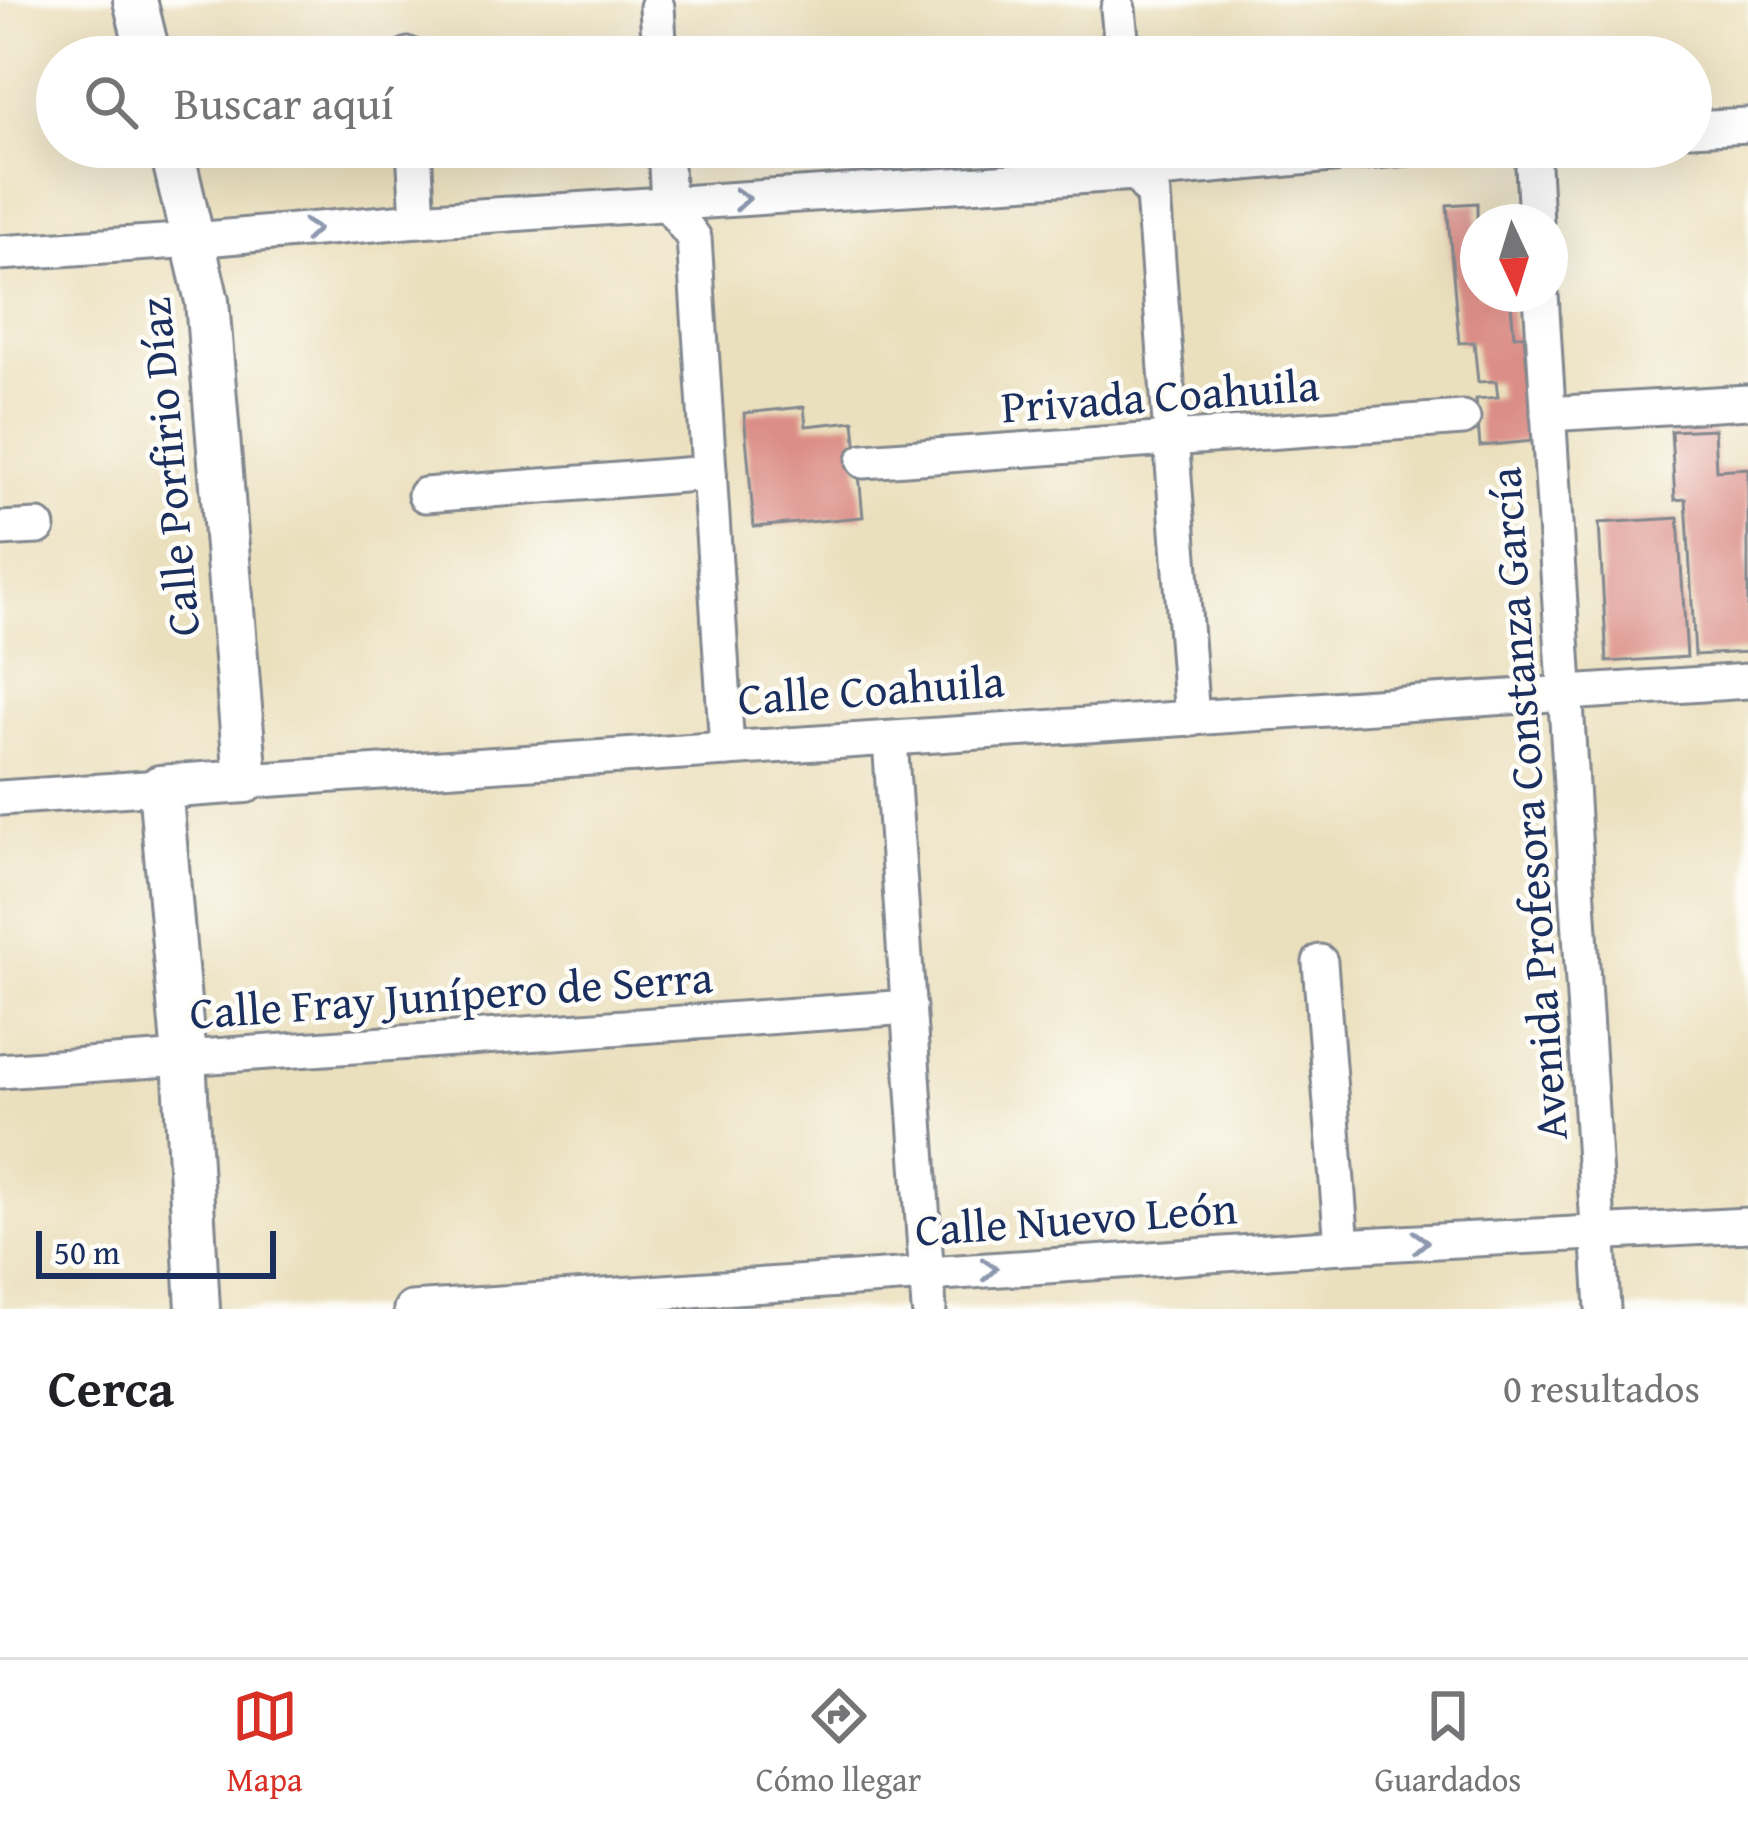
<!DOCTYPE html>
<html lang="es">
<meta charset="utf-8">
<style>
:root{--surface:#fff;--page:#f6f6f6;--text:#202124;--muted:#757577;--line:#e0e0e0;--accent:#d93025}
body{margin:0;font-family:"Gentium Book Plus",serif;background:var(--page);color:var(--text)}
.compass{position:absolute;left:1460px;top:204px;width:108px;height:108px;border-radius:50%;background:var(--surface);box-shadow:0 12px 48px #0002;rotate:176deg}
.scale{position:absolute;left:36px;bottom:30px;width:240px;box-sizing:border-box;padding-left:12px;border:6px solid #1b2f5e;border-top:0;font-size:33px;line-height:42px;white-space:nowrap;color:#1b2f5e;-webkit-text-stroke:9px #fdfcf7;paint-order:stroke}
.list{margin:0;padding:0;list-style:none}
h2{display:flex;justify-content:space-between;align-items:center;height:156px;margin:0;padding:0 48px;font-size:51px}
h2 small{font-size:39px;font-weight:400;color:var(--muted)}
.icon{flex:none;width:66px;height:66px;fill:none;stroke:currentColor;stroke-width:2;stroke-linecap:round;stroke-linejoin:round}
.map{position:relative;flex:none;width:1748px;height:1309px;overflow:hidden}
.search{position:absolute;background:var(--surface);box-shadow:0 12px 48px #0002;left:36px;right:36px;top:36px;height:132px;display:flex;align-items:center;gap:30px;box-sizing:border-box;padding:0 42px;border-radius:66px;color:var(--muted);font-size:45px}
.sheet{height:348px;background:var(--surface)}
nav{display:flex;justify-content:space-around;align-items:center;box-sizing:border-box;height:168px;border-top:3px solid var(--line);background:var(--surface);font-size:33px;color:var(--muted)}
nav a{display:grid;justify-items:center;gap:6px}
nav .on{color:var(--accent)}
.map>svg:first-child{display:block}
</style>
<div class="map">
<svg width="1748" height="1309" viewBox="0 0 1748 1309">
<rect width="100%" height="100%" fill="#fdfcf7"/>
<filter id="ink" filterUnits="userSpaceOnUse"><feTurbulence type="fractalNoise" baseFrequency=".00833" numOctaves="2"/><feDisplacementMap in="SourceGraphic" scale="24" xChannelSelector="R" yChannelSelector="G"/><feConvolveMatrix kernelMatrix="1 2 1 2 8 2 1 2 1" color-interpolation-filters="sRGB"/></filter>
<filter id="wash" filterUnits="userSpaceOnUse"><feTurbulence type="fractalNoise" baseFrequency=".004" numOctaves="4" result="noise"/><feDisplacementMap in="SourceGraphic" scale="48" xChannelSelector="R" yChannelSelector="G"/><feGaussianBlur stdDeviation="2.7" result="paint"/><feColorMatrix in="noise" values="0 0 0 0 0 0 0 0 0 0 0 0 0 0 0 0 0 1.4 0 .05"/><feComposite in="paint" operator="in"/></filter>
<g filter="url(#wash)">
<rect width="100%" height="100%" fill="#ebe0be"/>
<g id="blocks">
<g fill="#db8e87">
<path d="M1477 203 1478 294H1510L1514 336 1524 335 1534 441 1480 446 1476 399 1498 397 1496 381 1478 382 1474 342 1459 343 1447 205Z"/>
<path d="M804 407 806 426 854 421 863 517 754 527 744 413Z"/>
<path d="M1714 429 1716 470 1748 468V652L1695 655 1686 499 1675 500 1671 431Z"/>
<path d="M1678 518 1687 657 1607 662 1599 523Z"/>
</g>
</g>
</g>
<g filter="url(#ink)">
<use href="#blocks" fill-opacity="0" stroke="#83888e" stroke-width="3"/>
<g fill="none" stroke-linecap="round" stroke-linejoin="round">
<defs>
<g id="minor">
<path d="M657 7 660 57"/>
<path d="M1118 9 1123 57"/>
<path d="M409 55V57"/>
<path d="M1691 128 1748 125"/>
<path d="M414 147 418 220"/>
<path d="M665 147 668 204 694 238 727 749"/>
<path d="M1131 147 1136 173 1153 194 1192 719"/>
<path d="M1532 147 1536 222"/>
<path d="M0 253 194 240 418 220 1136 173 1419 147"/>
<path d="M1541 294 1603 1309"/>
<path d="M1548 414 1748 402"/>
<path d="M864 461 1463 418"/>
<path d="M425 495 709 473"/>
<path d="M0 529 38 527"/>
<path d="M890 740 929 1309"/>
<path d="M246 781 1748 681"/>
<path d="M0 798 160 787"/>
<path d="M1320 962 1342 1246"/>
<path d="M0 1071 909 1007"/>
<path d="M411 1309 1342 1246 1748 1225"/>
</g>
<g id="tertiary">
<path d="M135 0 149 57"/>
<path d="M171 147 207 301 246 781 160 787 184 1058 198 1309"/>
</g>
</defs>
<use href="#minor" stroke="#83888e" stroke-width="39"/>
<use href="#tertiary" stroke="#83888e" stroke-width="48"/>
<use href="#minor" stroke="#fff" stroke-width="33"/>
<use href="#tertiary" stroke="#fff" stroke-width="42"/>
</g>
<defs><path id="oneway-chevron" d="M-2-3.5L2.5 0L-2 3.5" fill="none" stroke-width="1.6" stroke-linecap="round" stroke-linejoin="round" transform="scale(3)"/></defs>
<g stroke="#8d97ae">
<use href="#oneway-chevron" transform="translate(742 199) rotate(-4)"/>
<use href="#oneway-chevron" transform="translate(311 230) rotate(-5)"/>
<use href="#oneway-chevron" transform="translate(1420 1242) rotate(-3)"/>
<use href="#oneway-chevron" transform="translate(989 1269) rotate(-4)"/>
</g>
</g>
<g text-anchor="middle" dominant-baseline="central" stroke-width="9" stroke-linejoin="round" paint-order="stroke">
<g font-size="45" fill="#1b2f5e" stroke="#fdfcf7">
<text transform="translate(1160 395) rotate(-4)">Privada Coahuila</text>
<text transform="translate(168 467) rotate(-95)">Calle Porfirio Díaz</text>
<text transform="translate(871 689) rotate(-4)">Calle Coahuila</text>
<text transform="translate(1527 804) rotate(-94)">Avenida Profesora Constanza García</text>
<text transform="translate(451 994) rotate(-4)">Calle Fray Junípero de Serra</text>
<text transform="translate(1076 1218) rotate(-4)">Calle Nuevo León</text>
</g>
</g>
</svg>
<svg class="compass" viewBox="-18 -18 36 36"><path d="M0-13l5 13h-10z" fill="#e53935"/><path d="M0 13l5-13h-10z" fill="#757577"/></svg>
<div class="scale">50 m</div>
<div class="search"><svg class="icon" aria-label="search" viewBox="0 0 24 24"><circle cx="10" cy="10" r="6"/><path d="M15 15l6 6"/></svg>Buscar aquí</div>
</div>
<section class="sheet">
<h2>Cerca<small>0 resultados</small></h2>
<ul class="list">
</ul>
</section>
<nav>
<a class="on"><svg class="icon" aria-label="map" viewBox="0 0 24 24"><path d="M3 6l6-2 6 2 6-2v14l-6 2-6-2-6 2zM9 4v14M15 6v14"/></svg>Mapa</a>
<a><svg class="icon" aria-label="directions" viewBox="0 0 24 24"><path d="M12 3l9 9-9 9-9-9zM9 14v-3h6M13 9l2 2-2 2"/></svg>Cómo llegar</a>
<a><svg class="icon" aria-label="saved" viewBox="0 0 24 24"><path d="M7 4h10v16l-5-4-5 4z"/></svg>Guardados</a>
</nav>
